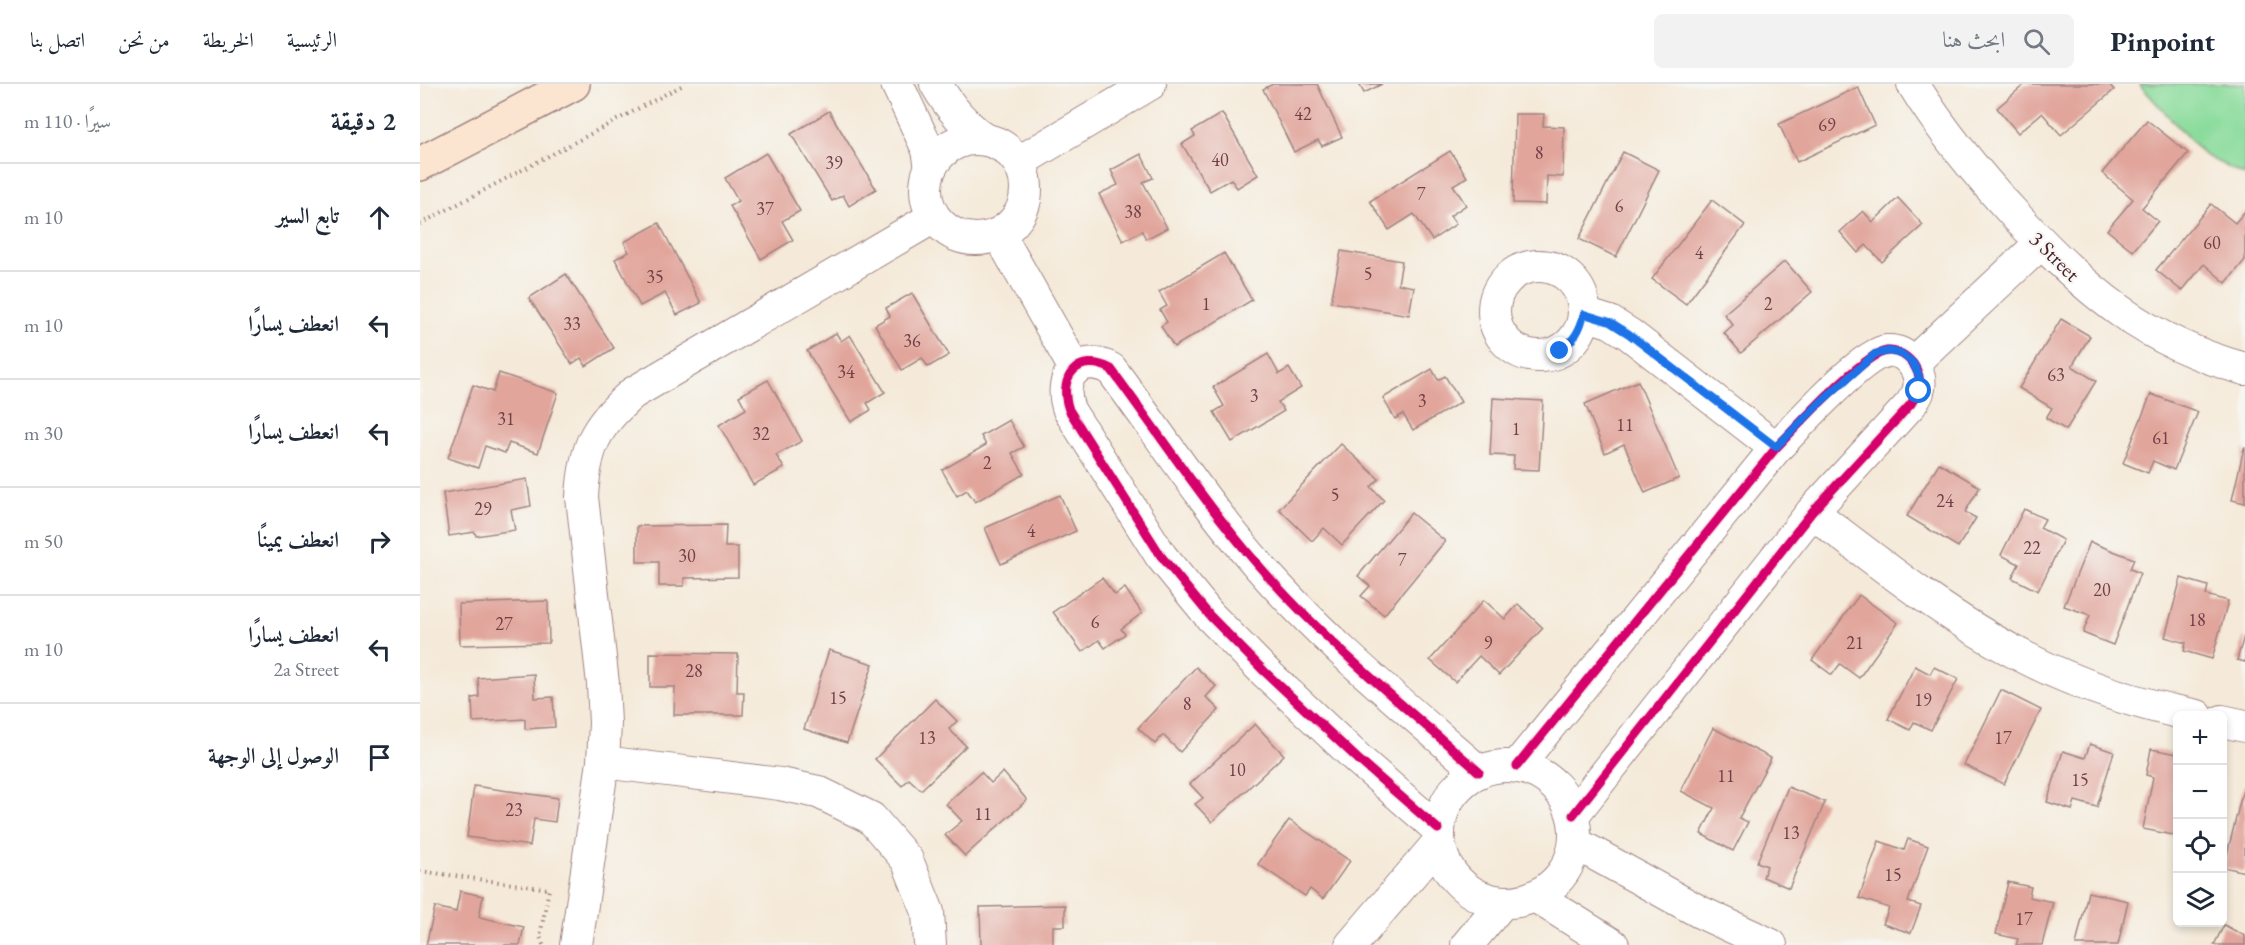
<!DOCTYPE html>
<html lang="ar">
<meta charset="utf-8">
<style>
:root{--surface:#fff;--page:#f2f2f3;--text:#1f2937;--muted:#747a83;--line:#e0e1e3}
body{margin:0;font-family:"EB Garamond",Amiri,serif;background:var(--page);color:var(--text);direction:rtl}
.controls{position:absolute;right:18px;bottom:18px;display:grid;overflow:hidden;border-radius:9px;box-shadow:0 3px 9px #0003}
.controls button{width:54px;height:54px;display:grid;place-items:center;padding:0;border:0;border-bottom:2px solid var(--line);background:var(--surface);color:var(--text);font:30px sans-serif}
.stop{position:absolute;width:18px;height:18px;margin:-14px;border:4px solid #1a73e8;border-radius:50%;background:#fff}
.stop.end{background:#1a73e8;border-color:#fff;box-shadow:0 2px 6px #0008}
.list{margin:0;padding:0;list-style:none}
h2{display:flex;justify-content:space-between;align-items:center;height:78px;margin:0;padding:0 24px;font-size:26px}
h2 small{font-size:20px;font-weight:400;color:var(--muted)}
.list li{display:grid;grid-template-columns:39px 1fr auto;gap:18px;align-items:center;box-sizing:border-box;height:108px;padding:0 24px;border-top:2px solid var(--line)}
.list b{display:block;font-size:22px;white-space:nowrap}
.list p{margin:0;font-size:20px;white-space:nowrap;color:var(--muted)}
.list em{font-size:20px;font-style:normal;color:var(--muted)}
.icon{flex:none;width:33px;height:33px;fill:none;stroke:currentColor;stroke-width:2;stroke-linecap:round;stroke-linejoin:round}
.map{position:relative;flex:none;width:1825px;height:861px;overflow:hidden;direction:ltr}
header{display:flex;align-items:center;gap:36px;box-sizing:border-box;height:84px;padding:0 30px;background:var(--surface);border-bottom:2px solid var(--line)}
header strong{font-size:28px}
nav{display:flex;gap:33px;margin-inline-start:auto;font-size:21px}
.search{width:420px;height:54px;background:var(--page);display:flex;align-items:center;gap:15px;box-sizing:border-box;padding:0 21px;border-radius:9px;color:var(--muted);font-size:22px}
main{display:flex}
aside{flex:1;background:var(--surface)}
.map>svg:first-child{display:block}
</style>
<header>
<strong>Pinpoint</strong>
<div class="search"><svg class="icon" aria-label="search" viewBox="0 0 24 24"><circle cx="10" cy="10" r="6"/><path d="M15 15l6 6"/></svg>ابحث هنا</div>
<nav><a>الرئيسية</a><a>الخريطة</a><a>من نحن</a><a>اتصل بنا</a></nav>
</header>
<main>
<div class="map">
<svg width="1825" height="861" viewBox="0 0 1825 861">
<rect width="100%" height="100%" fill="#f6f6f2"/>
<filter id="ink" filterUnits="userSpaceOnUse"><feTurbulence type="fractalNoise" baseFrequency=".0167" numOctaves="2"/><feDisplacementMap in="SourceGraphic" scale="12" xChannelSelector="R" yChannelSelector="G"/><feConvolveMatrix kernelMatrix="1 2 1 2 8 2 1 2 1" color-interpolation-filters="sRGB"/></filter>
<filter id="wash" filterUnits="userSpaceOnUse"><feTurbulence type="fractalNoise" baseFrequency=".008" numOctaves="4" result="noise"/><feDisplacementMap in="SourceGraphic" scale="24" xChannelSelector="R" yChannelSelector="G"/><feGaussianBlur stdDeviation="1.35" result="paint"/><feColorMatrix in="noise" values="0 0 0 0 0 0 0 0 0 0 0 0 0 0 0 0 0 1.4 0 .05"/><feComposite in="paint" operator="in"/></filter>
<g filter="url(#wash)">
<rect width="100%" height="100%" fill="#f5ead9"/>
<path fill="#8bdc9c" stroke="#6a7e64" stroke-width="1.5" d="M1719 0H1825V92L1784 71Z"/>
<g id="blocks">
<g fill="#e1a59b">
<path d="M853 0H897L922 53 902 62 898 56 874 68 843 5Z"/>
<path d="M939 0H962L944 9Z"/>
<path d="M1605 0H1689L1694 6 1641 51 1622 29 1598 49 1577 24Z"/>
<path d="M1438 3 1455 41 1377 78 1359 40Z"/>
<path d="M409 27 456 105 429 122 423 111 412 117 371 50Z"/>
<path d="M802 29 838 91 817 104 811 95 790 107 762 60 775 52 772 47Z"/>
<path d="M1095 30H1124L1123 42 1144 43 1143 93 1127 92 1126 120 1093 119Z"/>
<path d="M1727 36 1768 69 1722 124 1738 137 1713 167 1687 146 1713 115 1682 89Z"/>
<path d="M1030 67 1047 93 1033 101 1046 121 1030 132 1036 140 1012 156 994 130 969 146 950 117Z"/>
<path d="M1203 68 1239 86 1196 173 1159 155Z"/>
<path d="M346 69 380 127 362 137 373 156 341 175 310 122 318 117 305 94Z"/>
<path d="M721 70 733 94 723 98 747 144 726 155 722 147 703 157 679 110 698 101 691 86Z"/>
<path d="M1478 114 1503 141 1462 178 1446 161 1438 169 1420 148 1443 127 1453 138Z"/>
<path d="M1292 116 1325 141 1266 220 1232 195Z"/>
<path d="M1791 120 1815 139 1825 127V176L1806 199 1784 180 1762 207 1736 186Z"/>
<path d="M239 139 281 219 257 231 245 209 220 222 195 175 209 168 204 158Z"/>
<path d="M921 167 982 177 978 200 994 203 989 231 911 218Z"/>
<path d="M804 169 832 216 754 263 741 242 747 238 740 226 747 222 739 208Z"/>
<path d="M1365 177 1392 208 1321 269 1304 249 1313 241 1304 230Z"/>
<path d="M146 190 194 264 166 282 161 274 152 280 109 214Z"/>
<path d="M492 209 529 271 508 283 502 274 482 286 455 241 470 232 466 224Z"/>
<path d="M1641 235 1670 252 1652 282 1676 297 1646 346 1626 334 1632 324 1599 304Z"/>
<path d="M416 249 421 257 430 251 465 308 447 319 451 326 431 338 387 267Z"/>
<path d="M848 270 859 290 869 284 881 304 858 318 864 327 812 358 794 328 804 322 793 303Z"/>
<path d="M1012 285 1018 296 1025 292 1041 318 993 346 983 330 975 335 963 314Z"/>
<path d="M79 289 138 309 118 369 89 359 85 369 65 362 58 384 28 374 53 301 73 308Z"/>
<path d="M348 296 382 357 356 371 364 384 333 401 299 341 326 325 319 312Z"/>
<path d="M1218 297 1259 394 1225 409 1204 360 1185 369 1165 320Z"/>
<path d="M1731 310 1778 328 1754 386 1733 377 1728 389 1703 379Z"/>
<path d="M1073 314 1123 317 1119 386 1093 385 1094 372 1070 371Z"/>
<path d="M589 336 604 363 592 369 604 390 555 418 547 406 537 412 522 386 566 361 561 352Z"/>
<path d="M921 360 959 395 951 403 964 416 922 461 904 444 892 457 859 425Z"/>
<path d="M1824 364H1825V419L1812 416Z"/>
<path d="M1519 379 1560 403 1545 428 1556 434 1538 463 1487 432Z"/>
<path d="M107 395 111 422 91 426 95 446 56 452 55 448 29 452 23 409Z"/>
<path d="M640 411 656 447 581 480 565 444Z"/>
<path d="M1604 425 1625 435 1620 444 1643 456 1618 507 1592 494 1599 480 1581 471Z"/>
<path d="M991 429 1025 457 964 531 941 512 950 502 938 492Z"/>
<path d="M306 441 305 463H318V493L264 494V502H239V478H217V442Z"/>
<path d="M1670 458 1714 475 1710 485 1720 489 1693 561 1663 549 1670 531 1644 522Z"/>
<path d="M682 494 695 511 705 504 722 529 701 545 705 550 685 564 679 556 662 568 633 528Z"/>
<path d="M1761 494 1788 502 1786 511 1808 517 1792 575 1764 567 1766 559 1745 553Z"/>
<path d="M1439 511 1478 539 1439 594 1420 580 1412 591 1392 576Z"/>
<path d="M1064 516 1085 535 1098 520 1123 544 1079 591 1059 572 1035 598 1010 576Z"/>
<path d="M128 517 129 559 40 561 39 520Z"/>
<path d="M1825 549V578L1817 576Z"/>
<path d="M409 566 453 580 427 659 384 645Z"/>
<path d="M230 569 318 570 317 608H324L323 631H254L255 603H230Z"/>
<path d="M1495 582 1510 590 1514 583 1538 595 1511 646 1494 638 1490 646 1468 635Z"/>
<path d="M776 583 796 602 786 613 799 626 760 668 743 651 735 660 718 644Z"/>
<path d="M114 590 115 614 133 613 135 643 105 645V635L53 638 52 614 59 613 58 594Z"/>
<path d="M1581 606 1621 626 1584 700 1544 681Z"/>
<path d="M515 615 537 637 529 645 546 662 501 706 489 695 482 702 455 675Z"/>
<path d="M835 640 864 671 792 738 775 720 783 714 770 700Z"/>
<path d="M1293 644 1351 674 1319 734 1328 738 1313 767 1281 750 1294 724 1261 707Z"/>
<path d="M1670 660 1694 668 1677 723 1655 717 1652 726 1627 718 1643 667 1665 674Z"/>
<path d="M1731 665 1758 670V752L1723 745 1733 693 1726 691Z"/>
<path d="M561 688 571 699 583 688 607 716 545 772 525 751 542 737 526 720Z"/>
<path d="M1824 701H1825V788L1804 783Z"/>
<path d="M54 702 138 714 135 738 114 735 110 762 47 753Z"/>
<path d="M1368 703 1405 718 1369 804 1343 793 1347 782 1337 778Z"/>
<path d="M869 736 930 777 903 815 890 805 885 812 838 780Z"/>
<path d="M1488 755 1508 762 1488 818 1501 822 1491 849 1463 840 1469 824 1439 814 1459 757 1484 766Z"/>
<path d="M1588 798 1611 803 1609 813 1633 818 1622 861H1596L1598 855 1576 850Z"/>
<path d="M40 807 63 812 59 833 104 843 100 861H6L15 823 36 828Z"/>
<path d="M1668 808 1708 817 1698 861H1656Z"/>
<path d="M645 821V842H633V861H561L560 823Z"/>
<path d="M1804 841 1825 852V861H1794Z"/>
</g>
</g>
</g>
<g filter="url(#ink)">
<use href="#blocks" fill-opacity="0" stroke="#a08482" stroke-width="1.5"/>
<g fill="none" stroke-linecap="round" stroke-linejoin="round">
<defs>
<g id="minor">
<path d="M477 0 508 66 511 83"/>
<path d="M516 0C529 23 544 41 566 56"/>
<path d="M1493 0C1522 48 1559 92 1597 133 1666 207 1725 258 1825 285"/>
<circle cx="556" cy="105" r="50"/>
<path d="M599 78 730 0"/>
<path d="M579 150 655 285"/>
<circle cx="1119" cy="227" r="45"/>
<path d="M1164 230 1190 238 1209 250 1356 364"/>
<path d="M1493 279 1621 159"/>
<path d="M1392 428C1460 480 1528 534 1604 573 1658 601 1717 620 1777 632"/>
<path d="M1802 637 1825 642"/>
<path d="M183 678 360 700 398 708 451 734 487 776 508 828 510 861"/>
<circle cx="1087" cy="750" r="68"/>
<path d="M1097 682 1356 364C1377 343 1441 270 1467 267 1487 265 1505 288 1498 308 1497 312 1493 316 1491 320L1392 428 1153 731"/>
<path d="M1018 745 940 677 844 587 790 532 741 472 649 326C637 293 658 268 691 285 740 351 785 420 839 482 905 558 984 622 1059 688"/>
<path d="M1155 759 1280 828 1351 861"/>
<path d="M1115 812 1193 861"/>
<path d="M156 861 183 678 185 639 183 600 162 413C165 363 175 342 213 309L514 133"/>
<path d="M931 861 1019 758"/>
<path d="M1047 861 1082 819"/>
</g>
<path id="secondary" d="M0 80 153 0"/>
</defs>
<use href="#minor" stroke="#a08482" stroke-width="34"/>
<use href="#secondary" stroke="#a08482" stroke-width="36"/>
<g stroke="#a08482" stroke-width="4" stroke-dasharray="1.5 4.5" stroke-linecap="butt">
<path d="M0 140 265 0"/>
<path d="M0 787 129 805 120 852 123 861"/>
</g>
<use href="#minor" stroke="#fff" stroke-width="32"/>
<use href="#secondary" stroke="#fce5d0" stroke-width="33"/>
<defs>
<g id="cycleway">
<path d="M1097 682 1356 364C1377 343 1441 270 1467 267 1487 265 1505 288 1498 308 1497 312 1493 316 1491 320L1392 428 1153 731"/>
<path d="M1018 745 940 677 844 587 790 532 741 472 649 326C637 293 658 268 691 285 740 351 785 420 839 482 905 558 984 622 1059 688"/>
</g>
</defs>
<use href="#cycleway" stroke="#f6f6f2" stroke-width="13"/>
<use href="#cycleway" stroke="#d6006c" stroke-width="9"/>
</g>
</g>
<g fill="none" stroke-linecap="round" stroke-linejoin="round" filter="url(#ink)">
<path stroke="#1a73e8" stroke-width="8" d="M1140 267C1154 256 1160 247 1164 230L1190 238 1209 250 1356 363 1403 316 1455 270 1469 267 1482 270 1493 279 1499 292V307"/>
</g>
<g text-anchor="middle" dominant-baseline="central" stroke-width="4.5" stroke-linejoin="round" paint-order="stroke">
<g font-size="18" fill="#704047">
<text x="883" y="29">42</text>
<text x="1407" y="40">69</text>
<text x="1119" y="68">8</text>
<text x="800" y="75">40</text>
<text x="414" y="78">39</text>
<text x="1001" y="109">7</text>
<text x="1199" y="121">6</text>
<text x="345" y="124">37</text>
<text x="713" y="127">38</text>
<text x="1792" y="158">60</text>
<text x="1279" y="168">4</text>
<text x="948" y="189">5</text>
<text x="235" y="192">35</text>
<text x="786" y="219">1</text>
<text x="1348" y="219">2</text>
<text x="152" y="239">33</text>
<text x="492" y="256">36</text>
<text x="426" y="287">34</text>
<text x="1636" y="290">63</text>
<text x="834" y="311">3</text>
<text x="1002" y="316">3</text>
<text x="86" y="334">31</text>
<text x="1205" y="340">11</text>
<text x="1096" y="344">1</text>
<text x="341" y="349">32</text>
<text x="1741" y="353">61</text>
<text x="567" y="378">2</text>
<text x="915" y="410">5</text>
<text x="1525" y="416">24</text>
<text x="63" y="424">29</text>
<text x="611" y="446">4</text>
<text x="1612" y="463">22</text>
<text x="267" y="471">30</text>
<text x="982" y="475">7</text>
<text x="1682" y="505">20</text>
<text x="1777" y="535">18</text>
<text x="675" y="537">6</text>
<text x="84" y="539">27</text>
<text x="1068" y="558">9</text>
<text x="1435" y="558">21</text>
<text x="274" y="586">28</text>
<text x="418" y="613">15</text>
<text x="1503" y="615">19</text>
<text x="767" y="619">8</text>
<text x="507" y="653">13</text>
<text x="1583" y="653">17</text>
<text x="817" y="685">10</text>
<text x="1306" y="691">11</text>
<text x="1660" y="695">15</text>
<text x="94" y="725">23</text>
<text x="563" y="729">11</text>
<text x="1371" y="748">13</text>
<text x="1473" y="790">15</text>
<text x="1604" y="834">17</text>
</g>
<g font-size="21" fill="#4a1f2b" stroke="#f6f6f2">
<text transform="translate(1635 172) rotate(45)">3 Street</text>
</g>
</g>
</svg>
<div class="controls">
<button>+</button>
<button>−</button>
<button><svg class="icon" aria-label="locate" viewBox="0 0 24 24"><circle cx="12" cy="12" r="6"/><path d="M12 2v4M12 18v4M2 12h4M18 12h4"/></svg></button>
<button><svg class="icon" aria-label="layers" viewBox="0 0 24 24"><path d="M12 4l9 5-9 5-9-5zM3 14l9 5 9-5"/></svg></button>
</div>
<div class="stop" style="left:1499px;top:307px"></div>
<div class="stop end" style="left:1140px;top:267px"></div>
</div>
<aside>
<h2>2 دقيقة<small>سيرًا · 110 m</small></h2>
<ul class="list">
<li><svg class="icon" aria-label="ahead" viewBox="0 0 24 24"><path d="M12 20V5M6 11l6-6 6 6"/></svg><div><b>تابع السير</b></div><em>10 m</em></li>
<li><svg class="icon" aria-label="left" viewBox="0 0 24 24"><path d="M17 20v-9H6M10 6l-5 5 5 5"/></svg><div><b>انعطف يسارًا</b></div><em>10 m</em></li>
<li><svg class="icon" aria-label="left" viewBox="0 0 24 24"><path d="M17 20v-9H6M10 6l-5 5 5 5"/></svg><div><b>انعطف يسارًا</b></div><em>30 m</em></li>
<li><svg class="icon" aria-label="right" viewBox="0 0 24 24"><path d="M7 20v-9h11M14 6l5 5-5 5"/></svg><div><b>انعطف يمينًا</b></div><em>50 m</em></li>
<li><svg class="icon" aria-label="left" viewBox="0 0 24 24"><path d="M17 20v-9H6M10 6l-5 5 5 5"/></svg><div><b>انعطف يسارًا</b><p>2a Street</p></div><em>10 m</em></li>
<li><svg class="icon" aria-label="arrive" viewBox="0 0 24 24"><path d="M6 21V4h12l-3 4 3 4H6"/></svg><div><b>الوصول إلى الوجهة</b></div></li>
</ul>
</aside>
</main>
